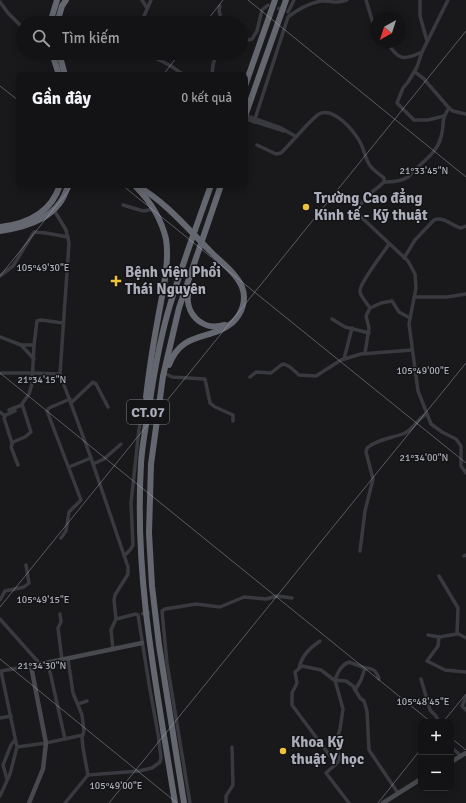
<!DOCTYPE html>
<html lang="vi">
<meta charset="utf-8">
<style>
:root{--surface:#131214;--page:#202022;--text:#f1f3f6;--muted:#9d9ea0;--line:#323234}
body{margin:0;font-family:Signika,sans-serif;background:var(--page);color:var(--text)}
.controls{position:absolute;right:12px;bottom:12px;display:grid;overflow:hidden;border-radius:8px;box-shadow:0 2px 10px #0003}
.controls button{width:36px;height:36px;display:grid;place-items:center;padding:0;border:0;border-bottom:1px solid var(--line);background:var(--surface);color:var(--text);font:20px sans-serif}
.compass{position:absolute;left:370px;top:12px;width:36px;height:36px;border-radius:50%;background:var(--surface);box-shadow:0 2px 10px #0003;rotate:219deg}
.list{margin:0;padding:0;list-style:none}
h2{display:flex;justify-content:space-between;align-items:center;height:52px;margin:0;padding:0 16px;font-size:17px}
h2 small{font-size:13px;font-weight:400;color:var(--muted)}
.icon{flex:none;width:22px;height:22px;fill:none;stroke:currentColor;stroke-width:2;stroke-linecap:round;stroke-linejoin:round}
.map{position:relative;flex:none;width:466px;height:803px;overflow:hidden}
.search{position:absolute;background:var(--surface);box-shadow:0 2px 10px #0003;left:16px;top:16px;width:232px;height:44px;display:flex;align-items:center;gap:10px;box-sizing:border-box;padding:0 14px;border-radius:22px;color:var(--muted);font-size:15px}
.panel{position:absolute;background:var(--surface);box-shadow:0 2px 10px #0003;left:16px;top:72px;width:232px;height:116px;border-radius:8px}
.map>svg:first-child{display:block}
</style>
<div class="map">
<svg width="466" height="803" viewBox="0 0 466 803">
<rect width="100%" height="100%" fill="#19181b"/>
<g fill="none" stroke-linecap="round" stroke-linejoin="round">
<g stroke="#36363b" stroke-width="3.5" stroke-dasharray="3.5 2" stroke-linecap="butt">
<path d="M272 6 286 11"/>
<path d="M141 614 158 611"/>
</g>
<g stroke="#393a3f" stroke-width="3.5">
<path d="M142 0 147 8"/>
<path d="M366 0 373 23 376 28"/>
<path d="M420 0V16L427 41"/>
<path d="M0 2 8 13 23 28"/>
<path d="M220 6 219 10 222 23"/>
<path d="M288 12 294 0"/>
<path d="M141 23 151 0"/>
<path d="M241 42 252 39 257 31 262 10 268 5"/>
<path d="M387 42C398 60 403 61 422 52"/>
<path d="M146 53 171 66 184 75"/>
<path d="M415 72 423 78 449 108 453 111 466 114"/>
<path d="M212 75 213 65 216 53"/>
<path d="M247 116 281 128 295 136"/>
<path d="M444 116 428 120H414L397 103 403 88 408 82 417 67 422 52 448 0"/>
<path d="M246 119 284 131"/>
<path d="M254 122 288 17C297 10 310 3 321 1 331 0 335 5 347 0"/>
<path d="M257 145 276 154 281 153C291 143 300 132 310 122 313 119 316 116 319 114 334 106 355 132 361 144 364 150 365 157 369 164 372 170 379 173 384 178V182C373 193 363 195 358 211L360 216 408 261 415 274 416 288 409 324 418 391 431 424 442 432 456 439 461 446V466L466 473"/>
<path d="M384 182C392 182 402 181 408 177 411 174 414 170 417 168 427 158 437 152 441 137 445 124 440 121 449 108"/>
<path d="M123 205 143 211 154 209"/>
<path d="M54 210 66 230 69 243 60 374 91 458 128 567V574L115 595 114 600 116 619 111 630 113 649"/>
<path d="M404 258 415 240 434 220C444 216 452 226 461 228L466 226"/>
<path d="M0 276 13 266 34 232 46 233 68 237"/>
<path d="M414 297H447L466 294"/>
<path d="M370 308 381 303 392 301 399 312 410 318"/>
<path d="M332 319 345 327 369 333"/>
<path d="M0 337 21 345H34L32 384 29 394 22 404 31 432 25 437 13 442 11 447 18 465"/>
<path d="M21 345 34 359"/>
<path d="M34 345 37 321 41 320 63 323"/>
<path d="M365 353 369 328 366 316 370 308C367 303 361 297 360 292 358 285 384 252 389 244"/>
<path d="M344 359 352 328"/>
<path d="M0 373H33L60 374"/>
<path d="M166 374 172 377 205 379 210 403 215 407 233 415V421"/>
<path d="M250 377 256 372 271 373 281 365 284 364 290 367 299 375 316 376 341 360 361 354 412 350"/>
<path d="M71 403 93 382 96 384 108 407"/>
<path d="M9 410 22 405"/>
<path d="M0 412 5 416"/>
<path d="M12 443 4 418 6 415 15 411"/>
<path d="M93 464 104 459 121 444"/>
<path d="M69 467 91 458"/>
<path d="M61 538 66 531 69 512 81 500 47 411 49 408 70 399"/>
<path d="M360 551 365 511 373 479 366 452 367 448C377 439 393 438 405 433 412 430 418 419 426 414"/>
<path d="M125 555 130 550 133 545 131 503 139 429 146 398"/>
<path d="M464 556 466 555"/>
<path d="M439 576 458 608 457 633 466 638"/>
<path d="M0 600 5 591 24 587 29 583 26 565"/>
<path d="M60 614 61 622 58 628 62 660"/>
<path d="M0 619 40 664"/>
<path d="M428 635 439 637 457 634"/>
<path d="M439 637 438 646 427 661 445 670 466 672"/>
<path d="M48 663 65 739"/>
<path d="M299 668C302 655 310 648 320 641"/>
<path d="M365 668C373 668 377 671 379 679"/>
<path d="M421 679 430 710 436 716 439 722"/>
<path d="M466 697 462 706 466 710"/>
<path d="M78 704 87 701"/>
<path d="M0 718 11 716"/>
<path d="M17 747 46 743 83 735"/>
<path d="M451 747 461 756"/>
<path d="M336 764 340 759 337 750V740L340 729 343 709 335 680C338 672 341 665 349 662L365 668 361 680 355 690"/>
<path d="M88 775 139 771 152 768 160 762 161 758 158 734 149 684 138 615 136 614 116 619"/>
<path d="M7 779 3 765 11 745 15 740"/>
<path d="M0 796 10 774 17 747 1 671 31 666"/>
<path d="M65 803 88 775 83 748 82 737 84 731 82 715 73 693 68 659"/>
<path d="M190 803 167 663 162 611 165 609 196 604 220 607 244 597 266 599 277 596 292 598"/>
<path d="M226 803V796L233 785 232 747"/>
<path d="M349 803 326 773 336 764 292 705V693L297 683 295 672 302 666 321 670 334 680 346 681 353 686 360 698 364 701 367 711 369 750 398 793"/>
</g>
<g stroke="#47494f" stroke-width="4.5">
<path d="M451 762 466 753"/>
<path d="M29 803 43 769 46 743 31 666 142 643"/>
<path d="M383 803 421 779"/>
</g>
<g stroke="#656770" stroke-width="6">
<path d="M50 23 57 0"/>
<path d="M57 23 62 6 66 0"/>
<path d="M52 53 59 75"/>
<path d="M59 53 65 75"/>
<path d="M245 86 275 0"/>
<path d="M245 116 286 0"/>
<path d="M136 185C166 202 187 228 211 252 221 262 236 273 242 287 247 300 242 314 232 323 210 341 182 330 169 365"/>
<path d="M136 187C151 202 161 218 166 239 170 262 162 295 158 318 153 345 149 371 146 397"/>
<path d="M0 227C28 224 51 213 60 185"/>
<path d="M0 231C29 227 60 217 68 185"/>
<path d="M189 289C183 312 201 332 225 325"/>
<path d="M175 803C157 689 134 580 141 464 142 445 146 426 149 407 154 373 160 338 170 305 182 265 197 225 211 185"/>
<path d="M184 803 159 645 152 586 149 533 151 464 163 376 179 308 221 185"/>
</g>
</g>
<path fill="none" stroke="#abaeba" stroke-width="1" stroke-opacity="0.45" d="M248 0 466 177M205 23 223 0M163 75 180 53M0 86 19 101M122 185 466 463M0 276 73 185M0 373 431 722M0 607 466 31M0 659 177 803M443 722 466 694M451 738 466 750M109 803 466 363M378 803 421 749"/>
<g fill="#f0c23b" stroke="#141316" stroke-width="1.5">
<circle cx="306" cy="207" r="4"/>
<path d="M114 275h4v4h4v4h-4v4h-4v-4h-4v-4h4z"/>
<circle cx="283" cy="751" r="4"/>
</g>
<g text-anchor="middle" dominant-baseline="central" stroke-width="3" stroke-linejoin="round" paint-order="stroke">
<rect fill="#141316" stroke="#7e8089" stroke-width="1" x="127" y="400" width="42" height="24" rx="3"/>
<g font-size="14" font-weight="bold" fill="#abaeba">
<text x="148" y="412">CT.07</text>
</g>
<g font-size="15" font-weight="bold" fill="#abaeba" stroke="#141316" text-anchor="start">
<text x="314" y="198">Trường Cao đẳng<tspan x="314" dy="17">Kinh tế - Kỹ thuật</tspan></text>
<text x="125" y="272">Bệnh viện Phổi<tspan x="125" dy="17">Thái Nguyên</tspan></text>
<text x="291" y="742">Khoa Kỹ<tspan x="291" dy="17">thuật Y học</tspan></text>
</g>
</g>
<g font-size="10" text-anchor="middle" fill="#abaeba" stroke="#141316" stroke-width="3" stroke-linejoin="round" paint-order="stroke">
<text x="424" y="174">21°33'45"N</text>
<text x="43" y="271">105°49'30"E</text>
<text x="423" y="374">105°49'00"E</text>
<text x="42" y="383">21°34'15"N</text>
<text x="424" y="461">21°34'00"N</text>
<text x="43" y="603">105°49'15"E</text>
<text x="42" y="669">21°34'30"N</text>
<text x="423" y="705">105°48'45"E</text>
<text x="116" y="789">105°49'00"E</text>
</g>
</svg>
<div class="controls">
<button>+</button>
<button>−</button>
</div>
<svg class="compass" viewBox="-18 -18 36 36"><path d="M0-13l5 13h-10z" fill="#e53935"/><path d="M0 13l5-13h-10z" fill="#9d9ea0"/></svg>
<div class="search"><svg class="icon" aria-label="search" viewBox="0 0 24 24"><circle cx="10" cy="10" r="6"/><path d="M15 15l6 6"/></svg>Tìm kiếm</div>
<section class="panel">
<h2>Gần đây<small>0 kết quả</small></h2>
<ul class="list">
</ul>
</section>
</div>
